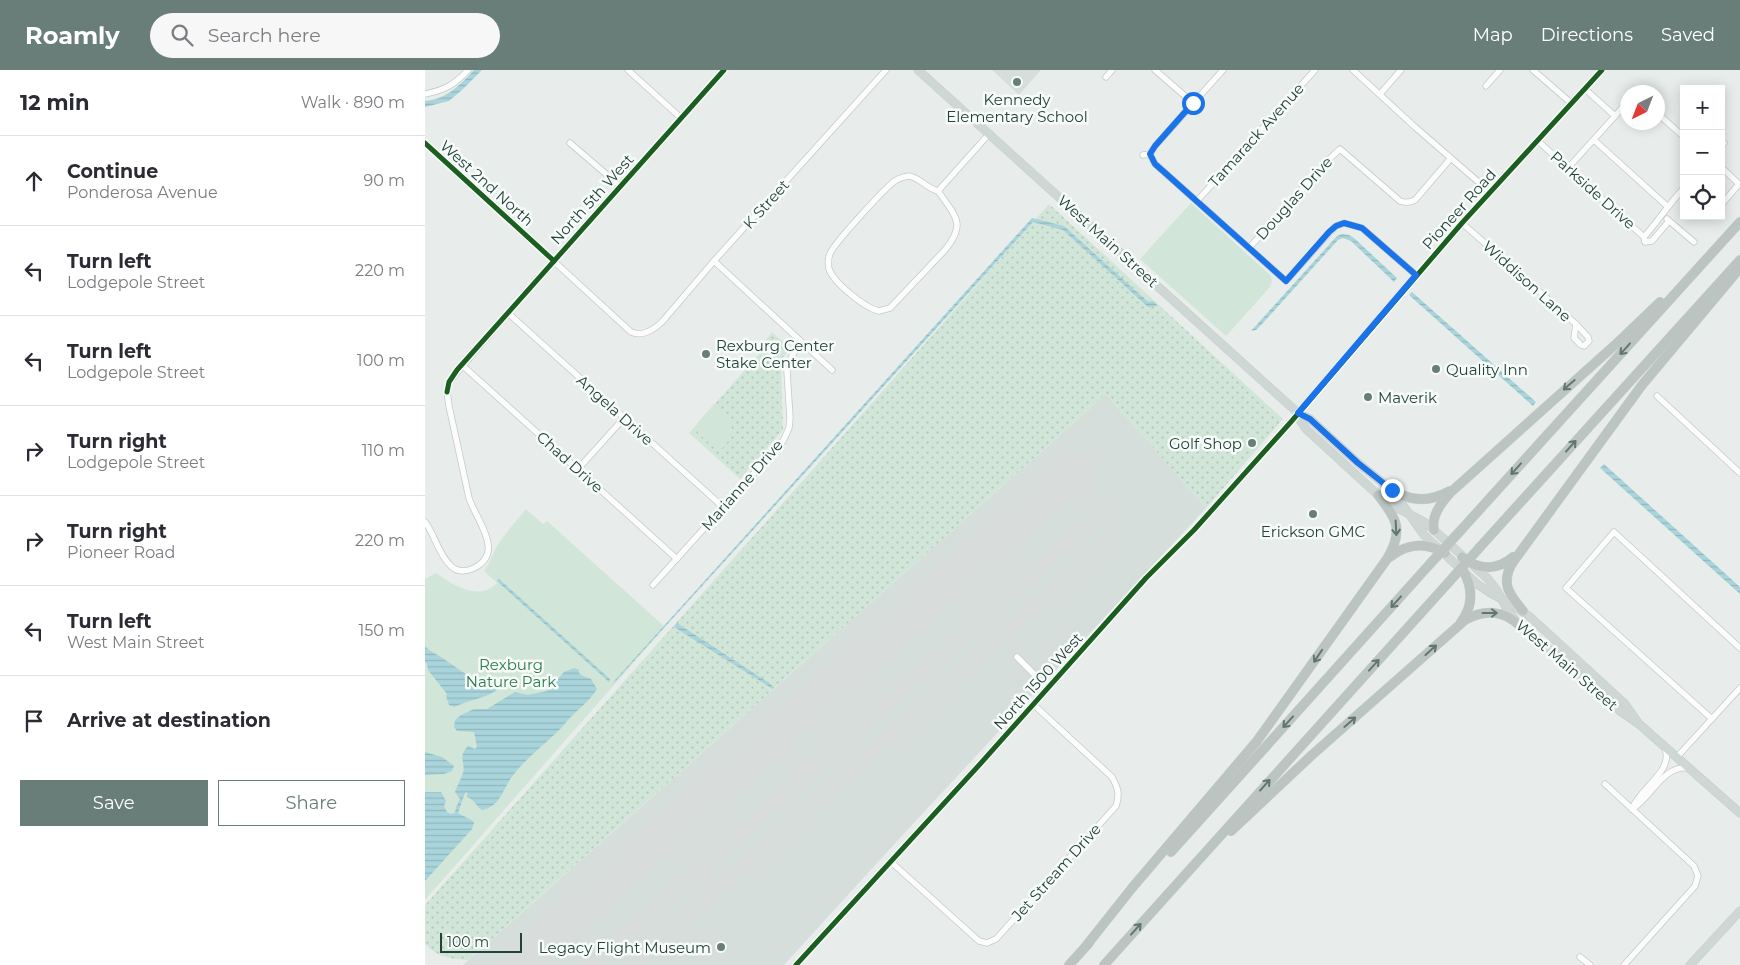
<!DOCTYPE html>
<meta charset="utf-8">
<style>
:root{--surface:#fff;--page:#f7f7f7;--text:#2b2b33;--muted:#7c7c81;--line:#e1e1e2;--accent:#697e78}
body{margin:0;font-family:Montserrat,sans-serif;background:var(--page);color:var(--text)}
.controls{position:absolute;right:15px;top:15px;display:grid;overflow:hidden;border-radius:0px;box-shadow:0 2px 12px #0003}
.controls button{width:45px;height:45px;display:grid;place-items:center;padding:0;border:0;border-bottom:1px solid var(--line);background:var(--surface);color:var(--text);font:25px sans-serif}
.compass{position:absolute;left:1195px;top:15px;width:45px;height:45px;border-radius:50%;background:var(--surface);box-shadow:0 2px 12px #0003;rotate:222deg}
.scale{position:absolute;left:15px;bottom:12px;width:82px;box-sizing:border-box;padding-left:5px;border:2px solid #24423a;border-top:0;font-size:14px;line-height:18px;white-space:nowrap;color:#24423a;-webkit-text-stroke:4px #f7fbf9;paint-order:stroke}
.stop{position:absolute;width:15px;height:15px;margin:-11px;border:4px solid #1a73e8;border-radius:50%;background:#fff}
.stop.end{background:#1a73e8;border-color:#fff;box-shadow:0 1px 5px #0008}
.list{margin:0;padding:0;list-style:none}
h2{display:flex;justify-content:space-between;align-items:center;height:65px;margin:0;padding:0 20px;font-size:21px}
h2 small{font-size:16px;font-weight:400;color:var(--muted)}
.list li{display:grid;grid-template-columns:32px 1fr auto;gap:15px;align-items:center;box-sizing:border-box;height:90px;padding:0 20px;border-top:1px solid var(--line)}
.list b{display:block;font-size:19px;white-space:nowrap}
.list p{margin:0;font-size:16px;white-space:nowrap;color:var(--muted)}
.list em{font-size:16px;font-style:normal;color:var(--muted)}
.actions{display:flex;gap:10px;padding:15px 20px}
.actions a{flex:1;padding:11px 0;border:1px solid var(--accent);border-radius:0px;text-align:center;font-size:18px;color:var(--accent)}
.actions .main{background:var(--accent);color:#fff}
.icon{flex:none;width:28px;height:28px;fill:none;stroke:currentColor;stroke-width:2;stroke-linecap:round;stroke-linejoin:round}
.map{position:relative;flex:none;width:1315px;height:895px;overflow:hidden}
header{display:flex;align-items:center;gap:30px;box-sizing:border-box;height:70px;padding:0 25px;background:var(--accent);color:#fff}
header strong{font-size:24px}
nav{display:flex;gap:28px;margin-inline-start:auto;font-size:18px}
.search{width:350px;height:45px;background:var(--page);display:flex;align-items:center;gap:12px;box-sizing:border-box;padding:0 18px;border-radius:28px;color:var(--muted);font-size:19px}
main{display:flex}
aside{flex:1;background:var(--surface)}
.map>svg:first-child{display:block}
</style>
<header>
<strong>Roamly</strong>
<div class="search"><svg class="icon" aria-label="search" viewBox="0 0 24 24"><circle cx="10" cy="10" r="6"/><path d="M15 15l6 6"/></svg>Search here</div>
<nav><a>Map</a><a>Directions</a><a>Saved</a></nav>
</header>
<main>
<aside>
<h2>12 min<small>Walk · 890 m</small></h2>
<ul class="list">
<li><svg class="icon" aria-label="ahead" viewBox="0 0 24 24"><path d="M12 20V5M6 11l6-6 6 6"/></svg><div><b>Continue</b><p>Ponderosa Avenue</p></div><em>90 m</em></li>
<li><svg class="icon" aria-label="left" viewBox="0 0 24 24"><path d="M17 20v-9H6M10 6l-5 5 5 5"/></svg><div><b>Turn left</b><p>Lodgepole Street</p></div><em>220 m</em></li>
<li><svg class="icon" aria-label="left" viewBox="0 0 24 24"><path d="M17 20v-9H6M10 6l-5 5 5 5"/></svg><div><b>Turn left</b><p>Lodgepole Street</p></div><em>100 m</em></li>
<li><svg class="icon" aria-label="right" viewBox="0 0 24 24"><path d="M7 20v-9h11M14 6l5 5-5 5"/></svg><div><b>Turn right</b><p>Lodgepole Street</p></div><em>110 m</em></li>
<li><svg class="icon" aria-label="right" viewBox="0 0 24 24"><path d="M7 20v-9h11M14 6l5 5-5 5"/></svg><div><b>Turn right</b><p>Pioneer Road</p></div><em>220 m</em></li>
<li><svg class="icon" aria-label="left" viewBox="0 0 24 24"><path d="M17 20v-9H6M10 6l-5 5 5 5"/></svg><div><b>Turn left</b><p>West Main Street</p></div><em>150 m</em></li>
<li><svg class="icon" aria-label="arrive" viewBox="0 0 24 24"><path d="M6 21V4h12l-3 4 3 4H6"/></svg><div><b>Arrive at destination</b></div></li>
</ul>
<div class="actions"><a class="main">Save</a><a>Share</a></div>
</aside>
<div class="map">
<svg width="1315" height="895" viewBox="0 0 1315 895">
<defs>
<pattern id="grass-dots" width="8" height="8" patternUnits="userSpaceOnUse" patternTransform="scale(1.25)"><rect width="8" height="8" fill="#d1e6d8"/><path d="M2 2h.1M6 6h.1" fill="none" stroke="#b3c6ba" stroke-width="1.8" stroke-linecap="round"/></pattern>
<pattern id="water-rules" width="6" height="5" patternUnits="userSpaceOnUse" patternTransform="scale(1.25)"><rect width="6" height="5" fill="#a9d4db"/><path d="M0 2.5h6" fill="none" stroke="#91b7bd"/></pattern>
</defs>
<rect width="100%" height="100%" fill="#e8edeb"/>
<g fill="#d6dedb">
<path d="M567 0H616L594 25Z"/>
<path d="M681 324 781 438 474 769 359 895H38Z"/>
</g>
<g fill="url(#grass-dots)">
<path d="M624 134 858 349 781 438 681 324 43 890C26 889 12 887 0 874V835Z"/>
<path d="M347 262 365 278 358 288 356 297 358 360 315 409 264 363 342 275 340 271Z"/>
</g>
<g fill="#d1e6d8">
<path d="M766 133 846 206 847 211 845 217 801 266 715 189Z"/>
<path d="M289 334 307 350 306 368 294 382 273 363 272 354Z"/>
<path d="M101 439 118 454 122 451 240 557 0 830V509L11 503C28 515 54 532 72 513L59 501C67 491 68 480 76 470 84 459 93 449 101 439Z"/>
</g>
<g fill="url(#water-rules)">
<path d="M49 0H57L38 19 24 31 0 37V31C22 29 35 15 49 0Z"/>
<path d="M607 148 639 156 723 232 728 231 733 236 723 237 638 160 608 152 188 614 190 610Z"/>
<path d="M917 164 924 165 929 168 972 208 969 212 926 171 918 168 913 170 837 254 831 260 826 261 912 166Z"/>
<path d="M987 222 1111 332 1108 336 984 225Z"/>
<path d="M1179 394 1315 517V524L1175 398Z"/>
<path d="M74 509 185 609 184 612 72 511Z"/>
<path d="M252 553 347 615 346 618 249 557Z"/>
<path d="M0 576C5 582 10 583 16 587 32 598 50 612 69 616L72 620C59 629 43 630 29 637L24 635 21 626 22 624 3 600 2 594 0 592Z"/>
<path d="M149 598 154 600V603L158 606 166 609 172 619C166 629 157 636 149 644 142 650 137 658 130 664 116 677 101 689 89 704 78 717 76 737 57 740 51 736 50 730 42 727V722L40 723 33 743 48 751 49 753 47 759 0 811V722H16L21 731 19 736 22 742 26 744 30 743 31 737 35 729 30 722C32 716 36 709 38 703 41 691 32 688 43 676L50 679 52 677 49 662 32 661 29 657 30 650 36 645 49 639H62L90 622 102 625 122 621 139 602Z"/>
<path d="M0 682 17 687 29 696 27 701 19 704 0 705Z"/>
</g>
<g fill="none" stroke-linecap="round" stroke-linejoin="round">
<g stroke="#d8dddc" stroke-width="15">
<path d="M361 655C357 661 355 668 358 675 359 680 374 697 379 700 383 701 384 700 387 699L672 447C677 436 661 419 650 414 645 412 639 413 634 414"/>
<path d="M334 679C344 674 352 674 361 680"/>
<path d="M279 795V803C284 811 290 814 300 813"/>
<path d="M166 895 375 710"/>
<path d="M208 895 681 473C696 457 682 446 671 434"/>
</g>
<path stroke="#d8dddc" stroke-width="38" d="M91 895 650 400"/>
<defs>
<g id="minor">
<path d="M203 0 256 48"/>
<path d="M730 0 768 33"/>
<path d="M928 0 990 57 1065 122"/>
<path d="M1108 0 1146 33"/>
<path d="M681 7 687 0"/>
<path d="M1061 16 1075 0"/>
<path d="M1160 19 1190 46 1202 32"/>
<path d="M0 24C20 20 29 15 43 0"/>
<path d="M955 24 976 0"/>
<path d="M1232 43 1259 67"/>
<path d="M1169 70 1242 136"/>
<path d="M1113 71 1219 167 1220 172 1227 171 1244 151"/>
<path d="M0 73 206 262C218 267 228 260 237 252L289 191 461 0"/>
<path d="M145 73 195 116"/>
<path d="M1296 77 1299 73"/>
<path d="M725 84 730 94 738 101 861 211 904 163 911 156 919 153 937 158 991 205"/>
<path d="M725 84 730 76 798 0"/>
<path d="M718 85 725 84"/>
<path d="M1296 97 1314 114 1296 135"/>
<path d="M1143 98 1190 46"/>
<path d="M484 106C496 108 502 119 513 121 531 147 542 154 519 181L465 238 454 241C440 238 409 213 404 199 403 195 403 188 405 184 408 174 456 123 466 114 471 109 477 107 484 106Z"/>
<path d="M513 121 564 64"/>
<path d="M772 131 890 0"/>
<path d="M1242 149 1269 172"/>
<path d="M1037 153 1151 254"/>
<path d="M1219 167C1233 151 1244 134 1259 118"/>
<path d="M824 178 900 93 915 79 975 131C980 133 984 133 990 130L1026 88"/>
<path d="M289 191 407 300"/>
<path d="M83 243 298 437"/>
<path d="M1151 254 1163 267 1164 271 1159 276 1156 275 1149 268Z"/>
<path d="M37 295 252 489"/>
<path d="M1232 326 1315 403"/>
<path d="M153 399 199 348"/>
<path d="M0 452C10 465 13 484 26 496 32 502 39 502 47 499 82 484 51 450 44 428L24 336 22 322 24 312 83 243 299 0"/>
<path d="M228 515 358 371 364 358 365 348 362 301C364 289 369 282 376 273"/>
<path d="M592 587 623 618"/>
<path d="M1287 649 1141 518 1189 462 1315 578"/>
<path d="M1252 687 1315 618"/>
<path d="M1180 714 1269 796 1273 806 1270 816 1199 895"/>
<path d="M1207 739C1214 718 1249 702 1240 678"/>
<path d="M1207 739C1226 728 1238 695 1263 698"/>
<path d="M465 791 554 871 562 873 571 869 691 736C695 724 693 718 687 707L608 634"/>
<path d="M1155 887 1165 895"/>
<path d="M371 895 556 693 721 508 769 460 865 353 1037 153 1177 0"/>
</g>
<g id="major">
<path d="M493 0 873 343 885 349 933 393 967 420 999 465 1052 514 1064 522 1091 537 1105 547 1200 634 1214 654"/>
<path d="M873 343 875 350 881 359 953 425 967 435 999 452 1009 460 1063 509 1071 519 1085 544 1095 556 1136 588 1195 641 1214 654 1315 743"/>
<path d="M1265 895 1315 841"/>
</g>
<g id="highway">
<path d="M962 416C982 432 1003 433 1025 421"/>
<path d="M1037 459 1315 152"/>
<path d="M1009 460C1006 446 1016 433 1026 422L1190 275 1235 232"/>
<path d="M1055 477 1315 190"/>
<path d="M965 487C982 473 1001 472 1020 483"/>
<path d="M1037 487C1053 500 1072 501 1088 487"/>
<path d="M1098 541C1084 524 1075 513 1088 492L1217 315 1315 198"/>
<path d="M1036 552C1049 535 1048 518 1038 500"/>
<path d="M806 761 887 685 1040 550C1059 539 1079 540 1095 556"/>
<path d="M746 782 1004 495"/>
<path d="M661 876 707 818 832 671 962 489C979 460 972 449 953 425"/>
<path d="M644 895 664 873"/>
<path d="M679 895 1023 513"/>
</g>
</defs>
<use href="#minor" stroke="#c5cac8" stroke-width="7"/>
<use href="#major" stroke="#c3ccc9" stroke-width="9"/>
<use href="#highway" stroke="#c3ccc9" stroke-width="10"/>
<use href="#minor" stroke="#fcfcfc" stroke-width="5.5"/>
<use href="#major" stroke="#cfd7d5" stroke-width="8"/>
<use href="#highway" stroke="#bcc4c2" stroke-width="9"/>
<defs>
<g id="highway-bridge">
<path d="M1004 495 1037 459"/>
<path d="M1023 513 1055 477"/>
</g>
</defs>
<use href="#highway-bridge" stroke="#c3ccc9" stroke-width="10" stroke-linecap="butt"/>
<use href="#highway-bridge" stroke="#bcc4c2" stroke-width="9"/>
<defs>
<g id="cycleway">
<path d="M0 73 129 191"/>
<path d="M22 322 24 312 32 300 299 0"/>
<path d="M371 895 556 693 721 508 769 460 865 353 1037 153 1177 0"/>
</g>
</defs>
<use href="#cycleway" stroke="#f7fbf9" stroke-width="8"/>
<use href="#cycleway" stroke="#1b5e20" stroke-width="5"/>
</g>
<defs><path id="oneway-shaft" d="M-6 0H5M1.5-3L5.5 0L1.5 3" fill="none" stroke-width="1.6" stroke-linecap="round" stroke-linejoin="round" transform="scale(1.25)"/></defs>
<g stroke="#617670">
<use href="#oneway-shaft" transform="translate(1200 279) rotate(132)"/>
<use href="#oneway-shaft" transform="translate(1144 315) rotate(139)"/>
<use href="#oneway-shaft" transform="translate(1146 376) rotate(-48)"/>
<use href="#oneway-shaft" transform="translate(1091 399) rotate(132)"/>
<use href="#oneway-shaft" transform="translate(971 458) rotate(87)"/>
<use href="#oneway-shaft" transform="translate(971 532) rotate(132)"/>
<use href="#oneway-shaft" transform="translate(1065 543)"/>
<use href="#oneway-shaft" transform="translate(1006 580) rotate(-42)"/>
<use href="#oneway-shaft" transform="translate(893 586) rotate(124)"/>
<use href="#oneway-shaft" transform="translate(949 595) rotate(-48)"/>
<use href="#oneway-shaft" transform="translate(863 652) rotate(132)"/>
<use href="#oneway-shaft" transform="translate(925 652) rotate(-41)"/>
<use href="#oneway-shaft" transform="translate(840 715) rotate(-48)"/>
<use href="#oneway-shaft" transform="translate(711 859) rotate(-48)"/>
</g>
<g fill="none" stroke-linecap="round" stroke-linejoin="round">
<path stroke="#1a73e8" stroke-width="6" d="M768 33 730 76 725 84 730 94 738 101 861 211 904 162 911 156 919 153 937 158 991 205 873 343 885 349 933 393 967 420"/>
</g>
<g fill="#697e78" stroke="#f7fbf9" stroke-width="2">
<circle cx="592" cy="12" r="5"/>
<circle cx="281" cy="284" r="5"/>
<circle cx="1011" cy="299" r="5"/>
<circle cx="943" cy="327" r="5"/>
<circle cx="827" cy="373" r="5"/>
<circle cx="888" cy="444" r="5"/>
<circle cx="296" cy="877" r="5"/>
</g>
<g text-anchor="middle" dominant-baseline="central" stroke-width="5" stroke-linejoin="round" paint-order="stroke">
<g font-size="15" fill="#24423a" stroke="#f7fbf9" text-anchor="start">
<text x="592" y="29" text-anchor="middle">Kennedy<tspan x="592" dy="17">Elementary School</tspan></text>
<text x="291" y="275">Rexburg Center<tspan x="291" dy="17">Stake Center</tspan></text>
<text x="1021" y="299">Quality Inn</text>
<text x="953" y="327">Maverik</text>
<text x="817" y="373" text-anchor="end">Golf Shop</text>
<text x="888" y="461" text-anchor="middle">Erickson GMC</text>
<text x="286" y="877" text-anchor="end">Legacy Flight Museum</text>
</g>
<g font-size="15" fill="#24423a" stroke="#f7fbf9">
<text transform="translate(831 65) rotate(-48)">Tamarack Avenue</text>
<text transform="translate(62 113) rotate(42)">West 2nd North</text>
<text transform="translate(1168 120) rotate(42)">Parkside Drive</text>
<text transform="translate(869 128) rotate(-48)">Douglas Drive</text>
<text transform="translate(167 129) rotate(-48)">North 5th West</text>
<text transform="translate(341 134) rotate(-48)">K Street</text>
<text transform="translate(1034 139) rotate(-48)">Pioneer Road</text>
<text transform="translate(683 171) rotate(42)">West Main Street</text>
<text transform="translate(1102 211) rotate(42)">Widdison Lane</text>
<text transform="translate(190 340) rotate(42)">Angela Drive</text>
<text transform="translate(145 392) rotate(42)">Chad Drive</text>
<text transform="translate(317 415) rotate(-49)">Marianne Drive</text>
<text transform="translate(1142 595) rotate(41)">West Main Street</text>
<text transform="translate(613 611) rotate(-48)">North 1500 West</text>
<text transform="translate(631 802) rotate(-48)">Jet Stream Drive</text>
</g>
<g font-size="15" fill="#2d7a4b" stroke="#f7fbf9">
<text x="86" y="594">Rexburg<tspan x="86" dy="17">Nature Park</tspan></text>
</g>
</g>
</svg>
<div class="controls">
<button>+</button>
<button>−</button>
<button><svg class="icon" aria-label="locate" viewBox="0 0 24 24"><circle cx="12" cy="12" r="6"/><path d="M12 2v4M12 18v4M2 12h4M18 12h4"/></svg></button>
</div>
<svg class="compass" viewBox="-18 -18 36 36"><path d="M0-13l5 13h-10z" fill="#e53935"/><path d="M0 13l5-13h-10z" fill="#7c7c81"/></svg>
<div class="scale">100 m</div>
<div class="stop" style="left:768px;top:33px"></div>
<div class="stop end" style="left:967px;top:420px"></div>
</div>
</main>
